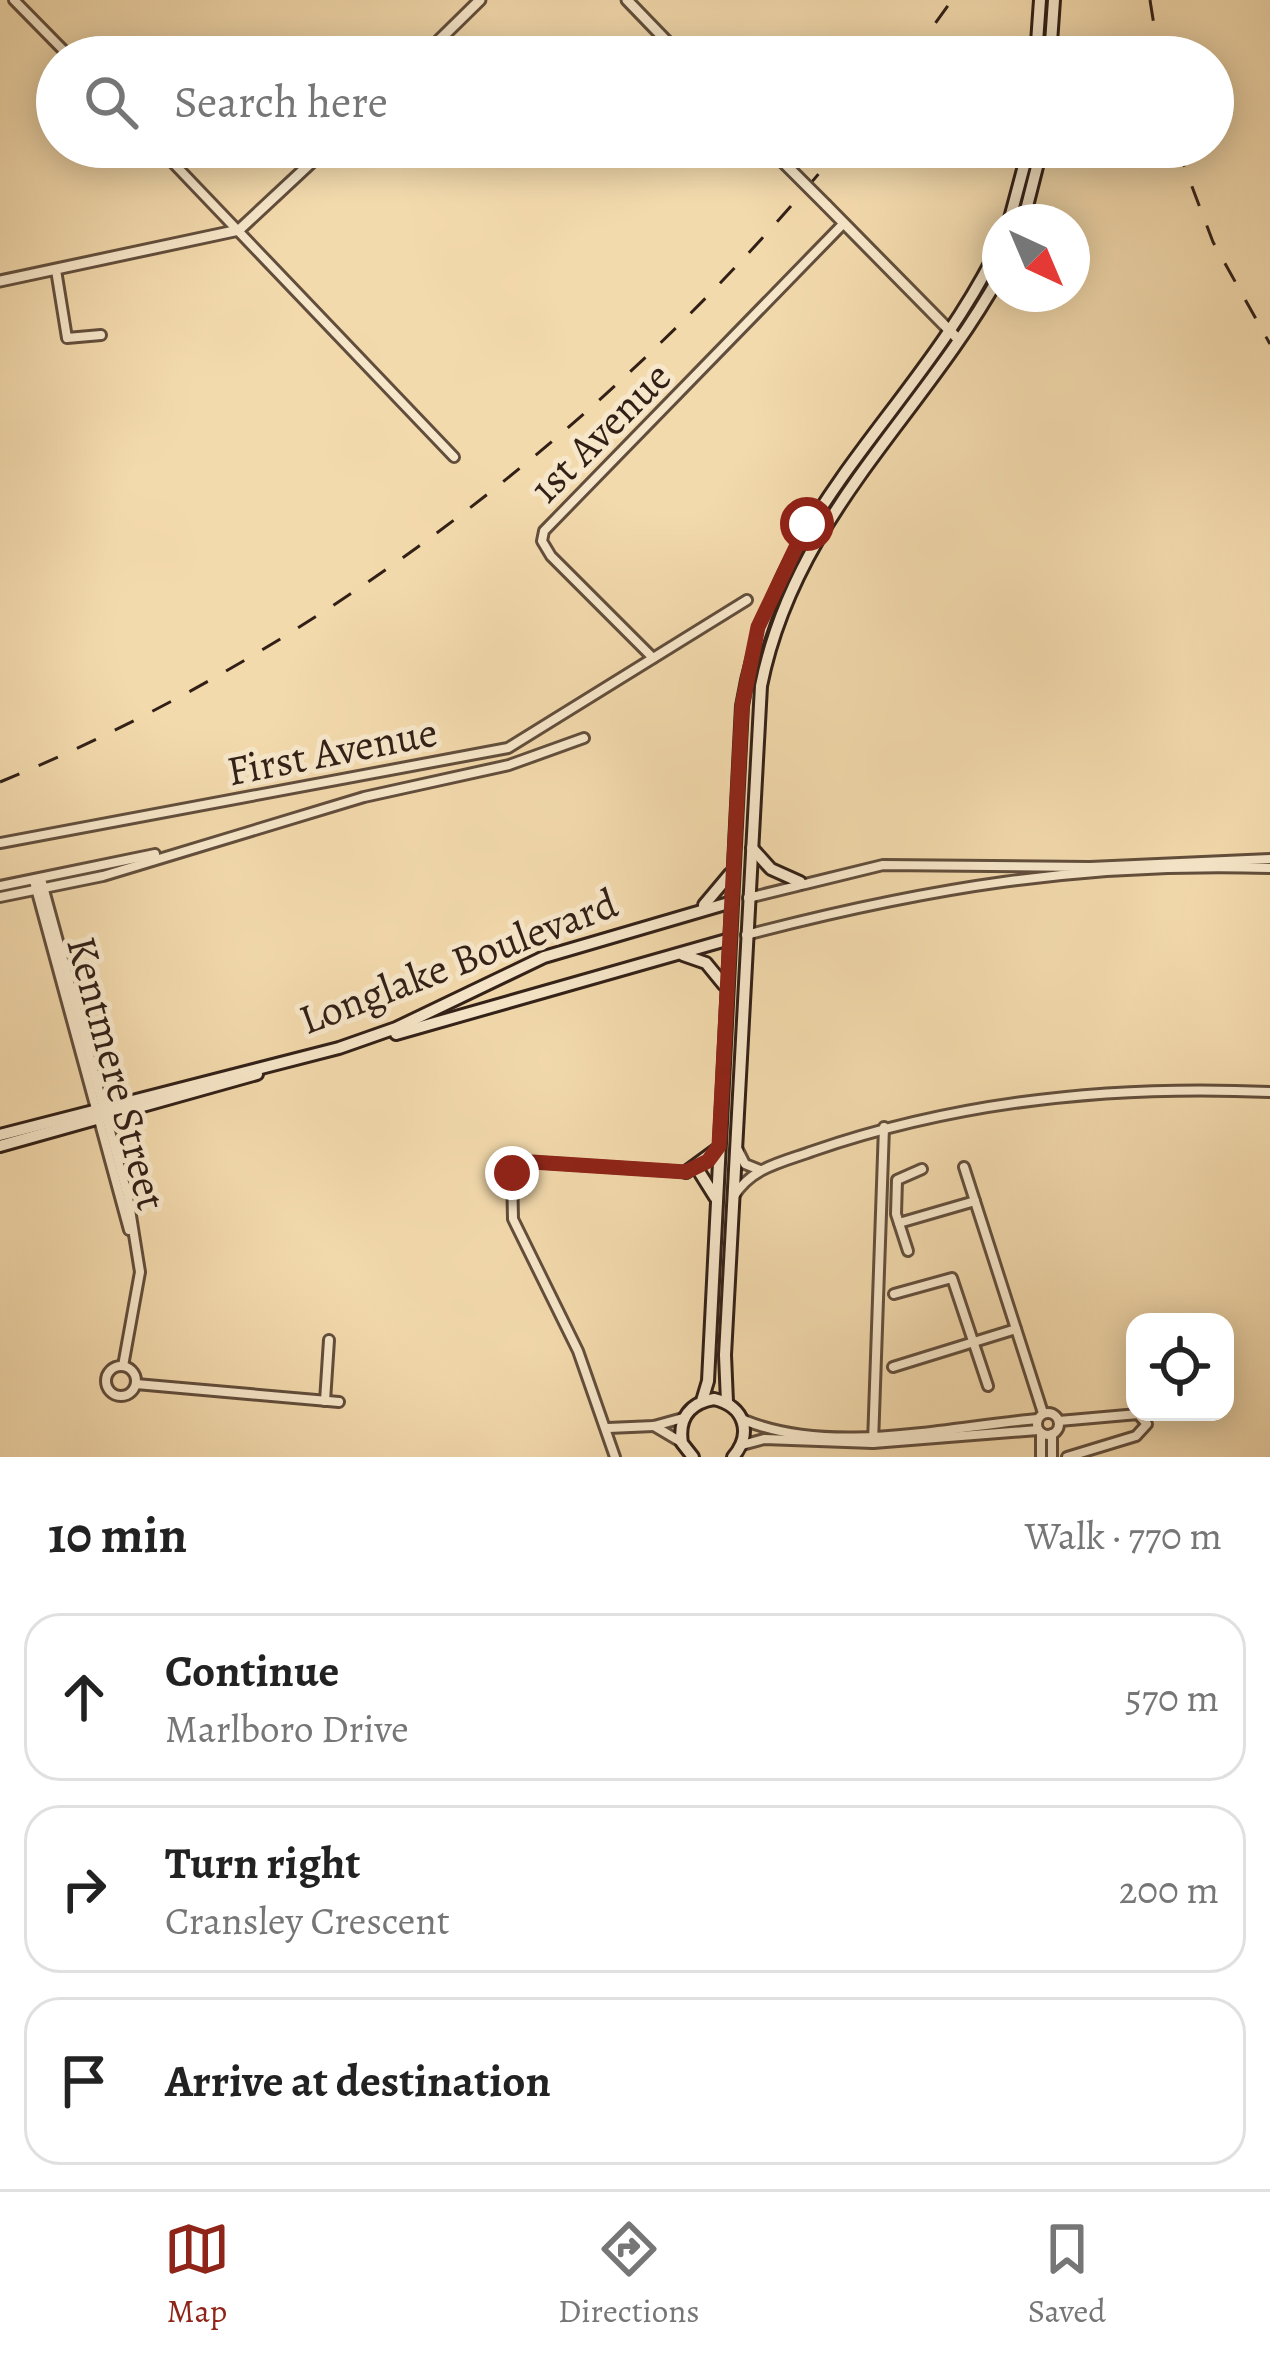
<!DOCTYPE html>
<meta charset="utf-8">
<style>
:root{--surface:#fff;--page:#f2f2f2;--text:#222;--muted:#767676;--line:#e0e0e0;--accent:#8f2418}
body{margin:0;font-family:Alegreya,serif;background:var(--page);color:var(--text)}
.controls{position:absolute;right:36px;bottom:36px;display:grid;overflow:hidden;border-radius:24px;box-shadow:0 6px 30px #0003}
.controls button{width:108px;height:108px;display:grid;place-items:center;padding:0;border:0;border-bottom:3px solid var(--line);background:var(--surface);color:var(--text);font:60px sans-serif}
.compass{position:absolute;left:982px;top:204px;width:108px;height:108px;border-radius:50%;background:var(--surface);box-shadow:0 6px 30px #0003;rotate:136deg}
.stop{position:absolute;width:36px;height:36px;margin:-27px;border:9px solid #8f2418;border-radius:50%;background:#fff}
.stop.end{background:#8f2418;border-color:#fff;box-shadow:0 3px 12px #0008}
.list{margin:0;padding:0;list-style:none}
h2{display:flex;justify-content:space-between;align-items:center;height:156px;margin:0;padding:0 48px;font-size:51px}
h2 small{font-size:39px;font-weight:400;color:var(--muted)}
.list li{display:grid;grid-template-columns:78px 1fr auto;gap:36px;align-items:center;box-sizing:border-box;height:168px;margin:0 24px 24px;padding:0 24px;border:3px solid var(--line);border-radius:36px}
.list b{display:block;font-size:45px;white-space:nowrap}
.list p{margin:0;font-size:39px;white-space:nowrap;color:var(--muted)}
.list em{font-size:39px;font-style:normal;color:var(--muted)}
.icon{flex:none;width:66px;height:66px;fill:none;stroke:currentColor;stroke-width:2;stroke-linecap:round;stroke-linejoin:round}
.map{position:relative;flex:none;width:1270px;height:1457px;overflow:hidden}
.search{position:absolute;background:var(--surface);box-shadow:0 6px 30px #0003;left:36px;right:36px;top:36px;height:132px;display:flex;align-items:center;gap:30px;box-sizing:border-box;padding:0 42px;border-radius:66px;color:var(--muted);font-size:45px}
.sheet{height:732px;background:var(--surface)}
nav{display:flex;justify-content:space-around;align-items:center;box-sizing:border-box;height:168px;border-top:3px solid var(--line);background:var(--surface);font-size:33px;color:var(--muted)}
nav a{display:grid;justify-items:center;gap:6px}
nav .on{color:var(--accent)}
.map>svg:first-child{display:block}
</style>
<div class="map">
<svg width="1270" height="1457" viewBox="0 0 1270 1457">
<rect width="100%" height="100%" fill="#f3daad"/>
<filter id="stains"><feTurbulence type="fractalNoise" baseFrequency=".00167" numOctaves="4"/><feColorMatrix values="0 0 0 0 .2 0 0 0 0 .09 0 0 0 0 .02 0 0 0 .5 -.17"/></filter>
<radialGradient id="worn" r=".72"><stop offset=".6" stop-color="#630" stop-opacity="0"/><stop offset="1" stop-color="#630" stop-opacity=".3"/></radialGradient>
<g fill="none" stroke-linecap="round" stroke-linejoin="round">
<defs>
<g id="minor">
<path d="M14 0 70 57"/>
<path d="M158 147 454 457"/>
<path d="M56 270 67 338 101 335"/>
<path d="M653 658 551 556 542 541 544 531 844 223"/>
<path d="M0 843 508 748 747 600"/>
<path d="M41 879 128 1197 140 1272 123 1366"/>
<path d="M34 881 129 1230"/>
<path d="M0 886 155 854"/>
<path d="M0 897 103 876 364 797 509 765 584 738"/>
<path d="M748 898 883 865 1090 867 1270 859"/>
<path d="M746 935C926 888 1083 862 1270 868"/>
<path d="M738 1150 745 1164 760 1170"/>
<path d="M964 1167 1043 1413"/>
<path d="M734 1196C752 1167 783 1162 813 1151 958 1101 1116 1085 1270 1092"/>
<path d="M899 1223 975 1201"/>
<path d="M908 1251 896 1214 897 1180 922 1169"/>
<path d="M894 1294 952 1278 988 1386"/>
<circle cx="121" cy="1381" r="15"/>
<path d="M893 1367 1016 1329"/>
<path d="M136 1384 339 1402"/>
<path d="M325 1401 329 1340"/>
<circle cx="1048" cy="1424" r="11"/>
<path d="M744 1420C831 1456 946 1427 1037 1419"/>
<path d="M1059 1421 1138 1414 1147 1424 1136 1436 1067 1457"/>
<path d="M654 1426 681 1442"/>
<path d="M608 1428 654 1426 683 1418"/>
<path d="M1041 1433V1457"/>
<path d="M873 1443 884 1127"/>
<path d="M742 1445 764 1439 873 1443 1038 1430"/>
<path d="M615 1457 578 1351 513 1219 512 1173 532 1162 686 1172"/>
<path d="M1052 1457V1434"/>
</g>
<g id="tertiary">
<path d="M627 0 682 57"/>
<path d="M422 57 480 0"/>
<path d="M768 147 781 160"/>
<path d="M826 205 959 340"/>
<path d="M0 281 239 230 328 147"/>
</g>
<g id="secondary">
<path d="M1036 57 1040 0"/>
<path d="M1050 57 1054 0"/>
<path d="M1009 222 1029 147"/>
<path d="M1023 222 1042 147"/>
<path d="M752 848 771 869 800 882"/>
<path d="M704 905 730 874"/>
<path d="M683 955 706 963 724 985"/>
<path d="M396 1034 730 939"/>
<path d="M0 1135 339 1048 396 1028 544 957 732 902"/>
<path d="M0 1146 257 1074"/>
<path d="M686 1172 716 1150"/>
<path d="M700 1173 715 1197"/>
<path d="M702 1401 708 1381 742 706C776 502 916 416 1000 244"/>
<path d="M727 1402 725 1355 761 686C795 516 920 419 1000 275"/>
<path d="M693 1457 682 1443C678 1418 690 1403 714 1399 745 1406 753 1434 733 1457"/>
</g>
</defs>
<use href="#minor" stroke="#624e3c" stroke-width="14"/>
<use href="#tertiary" stroke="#624e3c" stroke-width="15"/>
<use href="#secondary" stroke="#322017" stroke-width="16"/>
<use href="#minor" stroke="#f7e7ca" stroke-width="8"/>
<use href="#tertiary" stroke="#f7e7ca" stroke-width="9"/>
<use href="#secondary" stroke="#f7e7ca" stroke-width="10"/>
<g stroke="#322017" stroke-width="3" stroke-dasharray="21 21" stroke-linecap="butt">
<path d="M1150 0 1159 57"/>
<path d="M911 57 952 0"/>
<path d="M1177 147 1213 242 1270 344"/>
<path d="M0 782C326 648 619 418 841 147"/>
</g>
<defs>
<path id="tertiary-bridge" d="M781 160 826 205"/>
</defs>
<use href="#tertiary-bridge" stroke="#624e3c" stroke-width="15" stroke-linecap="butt"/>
<use href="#tertiary-bridge" stroke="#f7e7ca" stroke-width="9"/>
</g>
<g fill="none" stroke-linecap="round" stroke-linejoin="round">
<path stroke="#8f2418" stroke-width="15" d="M512 1173 532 1162 686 1172 708 1161 719 1146 742 706 758 627 807 524"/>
</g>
<g text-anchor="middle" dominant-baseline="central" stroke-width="10" stroke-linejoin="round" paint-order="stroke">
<g font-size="42" fill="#322017" stroke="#f7e7ca">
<text transform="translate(600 432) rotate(-45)">1st Avenue</text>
<text transform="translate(332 751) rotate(-11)">First Avenue</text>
<text transform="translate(458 961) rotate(-21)">Longlake Boulevard</text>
<text transform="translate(117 1073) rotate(75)">Kentmere Street</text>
</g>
</g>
<rect width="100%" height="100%" filter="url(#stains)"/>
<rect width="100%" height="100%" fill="url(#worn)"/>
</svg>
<div class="controls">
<button><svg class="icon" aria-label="locate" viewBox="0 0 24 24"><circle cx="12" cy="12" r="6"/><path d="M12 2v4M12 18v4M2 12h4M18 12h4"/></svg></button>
</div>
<svg class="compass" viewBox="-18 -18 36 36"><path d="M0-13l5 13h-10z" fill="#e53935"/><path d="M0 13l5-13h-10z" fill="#767676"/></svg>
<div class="stop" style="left:807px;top:524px"></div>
<div class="stop end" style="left:512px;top:1173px"></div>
<div class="search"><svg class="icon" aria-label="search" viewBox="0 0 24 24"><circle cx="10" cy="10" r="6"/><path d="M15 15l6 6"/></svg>Search here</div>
</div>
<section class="sheet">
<h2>10 min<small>Walk · 770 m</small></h2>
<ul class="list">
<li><svg class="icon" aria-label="ahead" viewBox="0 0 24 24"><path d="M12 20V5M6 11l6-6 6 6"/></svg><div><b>Continue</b><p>Marlboro Drive</p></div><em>570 m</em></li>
<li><svg class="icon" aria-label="right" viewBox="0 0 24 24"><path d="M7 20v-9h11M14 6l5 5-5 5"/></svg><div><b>Turn right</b><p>Cransley Crescent</p></div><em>200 m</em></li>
<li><svg class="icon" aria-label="arrive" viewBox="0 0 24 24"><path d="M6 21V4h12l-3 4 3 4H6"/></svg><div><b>Arrive at destination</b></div></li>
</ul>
</section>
<nav>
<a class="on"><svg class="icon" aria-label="map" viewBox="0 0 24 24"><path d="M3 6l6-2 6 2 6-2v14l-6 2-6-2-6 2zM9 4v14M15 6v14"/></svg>Map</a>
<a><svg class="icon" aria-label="directions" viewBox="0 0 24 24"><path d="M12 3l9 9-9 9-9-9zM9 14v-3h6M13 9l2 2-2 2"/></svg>Directions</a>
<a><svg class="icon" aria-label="saved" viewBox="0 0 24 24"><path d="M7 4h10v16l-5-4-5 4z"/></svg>Saved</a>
</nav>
